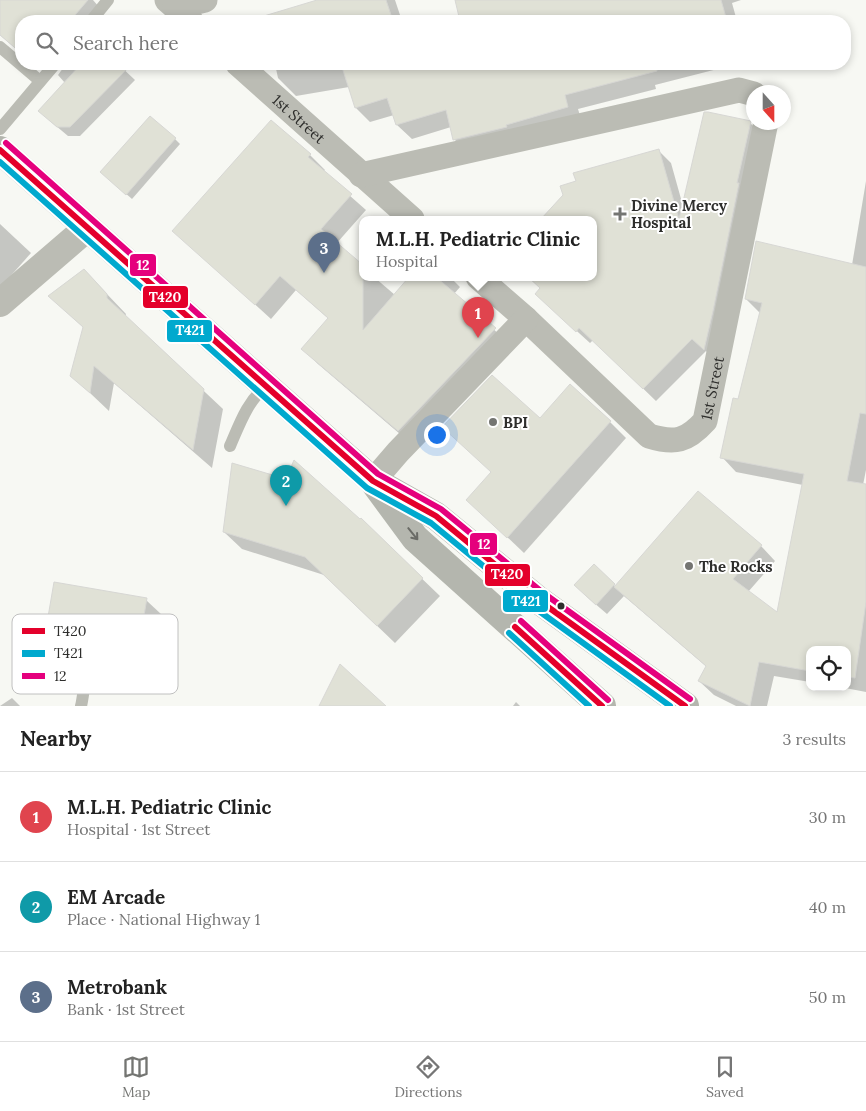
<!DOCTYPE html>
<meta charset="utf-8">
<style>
:root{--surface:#fff;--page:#f2f2f2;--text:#222;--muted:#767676;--line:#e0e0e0;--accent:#747572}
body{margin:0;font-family:Lora,serif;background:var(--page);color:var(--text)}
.controls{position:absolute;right:15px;bottom:15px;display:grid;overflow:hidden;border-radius:10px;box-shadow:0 2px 8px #0003}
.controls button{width:45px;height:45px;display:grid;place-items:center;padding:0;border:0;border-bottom:1px solid var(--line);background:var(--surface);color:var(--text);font:25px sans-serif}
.compass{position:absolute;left:746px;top:85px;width:45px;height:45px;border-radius:50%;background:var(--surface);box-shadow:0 2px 8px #0003;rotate:159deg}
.you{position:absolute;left:436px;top:434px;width:18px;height:18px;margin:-12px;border:4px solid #fff;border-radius:50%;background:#1a73e8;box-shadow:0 0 0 8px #1a73e833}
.badge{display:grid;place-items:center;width:32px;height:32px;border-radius:50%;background:var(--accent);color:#fff;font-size:16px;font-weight:700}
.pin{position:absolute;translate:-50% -41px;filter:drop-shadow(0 1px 2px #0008)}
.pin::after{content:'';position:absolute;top:26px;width:18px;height:15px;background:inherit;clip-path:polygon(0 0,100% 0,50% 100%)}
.popup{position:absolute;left:359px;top:216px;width:238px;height:65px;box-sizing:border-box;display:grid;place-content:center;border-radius:10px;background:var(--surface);filter:drop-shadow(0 1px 4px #0005);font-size:16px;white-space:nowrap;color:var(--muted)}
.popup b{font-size:19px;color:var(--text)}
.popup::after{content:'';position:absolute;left:50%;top:100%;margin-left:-10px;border:10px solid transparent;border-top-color:var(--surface)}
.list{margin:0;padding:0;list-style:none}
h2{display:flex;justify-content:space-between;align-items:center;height:65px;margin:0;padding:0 20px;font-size:21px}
h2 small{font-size:16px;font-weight:400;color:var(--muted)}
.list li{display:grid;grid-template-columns:32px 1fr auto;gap:15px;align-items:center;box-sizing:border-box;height:90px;padding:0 20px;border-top:1px solid var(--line)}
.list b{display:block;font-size:19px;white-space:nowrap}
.list p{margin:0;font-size:16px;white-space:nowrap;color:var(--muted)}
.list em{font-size:16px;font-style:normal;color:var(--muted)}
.icon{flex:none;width:28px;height:28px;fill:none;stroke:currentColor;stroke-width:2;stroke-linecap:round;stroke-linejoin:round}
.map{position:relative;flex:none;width:866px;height:706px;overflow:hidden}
.search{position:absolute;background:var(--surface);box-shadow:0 2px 8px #0003;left:15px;right:15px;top:15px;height:55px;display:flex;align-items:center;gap:12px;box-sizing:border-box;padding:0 18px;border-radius:20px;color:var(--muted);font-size:19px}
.sheet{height:335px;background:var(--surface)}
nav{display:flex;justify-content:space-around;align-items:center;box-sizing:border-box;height:70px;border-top:1px solid var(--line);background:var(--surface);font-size:14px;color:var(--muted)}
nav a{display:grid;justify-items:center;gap:2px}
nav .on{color:var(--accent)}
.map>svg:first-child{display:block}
</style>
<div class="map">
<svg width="866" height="706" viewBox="0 0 866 706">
<rect width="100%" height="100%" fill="#f7f8f3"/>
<g fill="#0003">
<path d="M0 0H93L99 7 87 21H21V53L0 35Z"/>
<path d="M321 0H395L402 21H267L265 17Z"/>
<path d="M456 0H741L732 3 737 21H462Z"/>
<path d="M66 64H118L135 80 80 136H68L49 120 65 83 58 75Z"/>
<path d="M275 64H737L655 85 656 89 578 109 582 122 469 154 454 139 451 127 412 139 397 125 394 115 370 122 356 108 349 87 296 96 278 78Z"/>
<path d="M750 123 763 135 716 361 706 351 656 401 593 340 590 343 536 294 542 289 528 277H593V219H543L564 195 658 150 671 163 683 206Z"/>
<path d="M175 139 180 144 132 199 107 177Z"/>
<path d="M310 155 325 170 323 172 366 210 336 244 363 267V277H374L395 295 410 277H450L460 287 454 294 510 344 414 446 318 364 303 349 329 319 296 290 271 319 174 231Z"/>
<path d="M866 181V470L863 485H866V692L840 687H847V650H810V682L774 676 767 706H736L714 695 699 681 707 667 624 596 607 614 586 596 594 566 616 587 761 546 775 561 748 592 778 615 803 485 736 472 722 457 739 401 760 313 746 299 852 265Z"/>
<path d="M0 224 31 253 0 288Z"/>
<path d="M84 270 126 314 125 317 223 409 212 468 114 383 109 411 71 375 84 328 50 296Z"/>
<path d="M540 420 610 422 626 438 524 553 468 500Z"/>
<path d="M361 520 440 596 395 643 324 575 242 549 224 532Z"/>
<path d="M146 600 162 615 156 647 65 632 49 616Z"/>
<path d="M12 698 20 706H0Z"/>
<path d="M516 702 520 706H513Z"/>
</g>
<g fill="#e0e1d6" stroke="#d7d7d4">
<path d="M0 0H88L70 21H21V53L0 35Z"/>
<path d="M317 0H386L393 21H265L264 16Z"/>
<path d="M455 0H721L727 21H460Z"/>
<path d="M81 64H132L70 127H57L38 111Z"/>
<path d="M341 64H656L657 71 565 95 568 107 506 125 507 127 453 140 446 110 396 125 387 98 355 108Z"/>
<path d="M704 112H708L751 121 737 183H739L713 311 704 350 692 339 643 389 579 328 576 332 535 294 540 288 528 277H593V219H541L563 195 560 186 576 181 573 173 659 149 679 219Z"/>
<path d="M150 116 176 138 126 195 100 172Z"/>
<path d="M271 120 311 154 308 157 352 194 321 229 363 265V330L409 277H436L496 328 398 431 301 349 328 318 280 276 255 305 172 231Z"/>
<path d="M756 241 866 267V414L860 413 847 481 866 484V602L855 678 847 677V650H810V671L759 662 750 706 698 681 706 666 614 587 698 491 762 545 733 579 777 612 804 474 720 458 733 398 738 399 762 303 745 299Z"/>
<path d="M84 269 107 294V298L204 389 193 450 94 366 90 393 70 376 83 327 48 296Z"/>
<path d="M492 375 540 418 570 384 611 421 507 538 466 500 491 472 442 427Z"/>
<path d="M294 460 360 519 361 518 423 578 377 626 305 557 223 532 232 463 286 479Z"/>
<path d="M594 564 615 584 596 605 574 585Z"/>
<path d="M54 582 147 598 141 633 48 617Z"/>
<path d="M340 664 386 706H319Z"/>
</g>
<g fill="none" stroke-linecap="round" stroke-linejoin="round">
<g stroke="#bbbcb4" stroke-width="12">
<path d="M91 21 108 0"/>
<path d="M0 47 40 81"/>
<path d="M0 129 55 64"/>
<path d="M230 446C240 423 247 402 266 386"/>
<path d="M81 706C83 699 84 681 88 675 103 652 149 670 171 674"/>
</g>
<g stroke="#bbbcb4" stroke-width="25">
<path d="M167 0 191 21"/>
<path d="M175 7 205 0"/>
<path id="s1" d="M238 64 412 219"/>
<path d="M361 175 739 90 754 94"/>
<path id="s2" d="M478 277 526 319 649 436C675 444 687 441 705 421L766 122"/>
<path d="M373 481 398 452 526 319"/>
</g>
<path stroke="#bbbcb4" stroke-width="28" d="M0 303 87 228"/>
<g stroke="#b4b6ae" stroke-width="28">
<path d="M0 150 373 481 415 538 602 706"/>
<path d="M381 485 436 516 537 599 685 706"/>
</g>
<defs>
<g id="bus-1">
<path d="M0 150 373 481 436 516 537 599 685 706"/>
<path d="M515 627 602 706"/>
</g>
<g id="bus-2">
<path d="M0 162 367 488 431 523 532 606 670 706"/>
<path d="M509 633 589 706"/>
</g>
<g id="bus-3">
<path d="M6 143 378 474 441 509 542 592 690 699"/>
<path d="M521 621 608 700"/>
</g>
</defs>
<use href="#bus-1" stroke="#fff" stroke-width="10"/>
<use href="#bus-2" stroke="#fff" stroke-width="10"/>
<use href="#bus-3" stroke="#fff" stroke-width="10"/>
<use href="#bus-1" stroke="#e4002b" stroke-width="6"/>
<use href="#bus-2" stroke="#00a9ce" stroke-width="6"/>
<use href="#bus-3" stroke="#e5007d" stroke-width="6"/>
</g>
<defs><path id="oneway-shaft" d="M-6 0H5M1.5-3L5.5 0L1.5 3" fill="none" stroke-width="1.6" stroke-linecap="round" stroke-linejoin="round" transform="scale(1.25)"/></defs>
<use stroke="#6a6b66" href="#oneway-shaft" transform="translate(413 534) rotate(51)"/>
<g fill="#747572" stroke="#fff" stroke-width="2">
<path d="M617.5 206.5h5v5h5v5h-5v5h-5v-5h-5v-5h5z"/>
<circle cx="493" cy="422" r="5"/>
<circle cx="689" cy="566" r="5"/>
</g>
<circle fill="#2e2e2c" stroke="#fff" stroke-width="2" cx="561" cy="606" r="4.5"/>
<g text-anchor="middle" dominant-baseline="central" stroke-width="4" stroke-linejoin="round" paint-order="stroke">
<g font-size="15" fill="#2e2e2c" stroke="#fff">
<text stroke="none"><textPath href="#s1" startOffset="82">1st Street</textPath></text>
<text stroke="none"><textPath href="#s2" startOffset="330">1st Street</textPath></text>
</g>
<g font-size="15" font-weight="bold" fill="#2e2e2c" stroke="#fff" text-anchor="start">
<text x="631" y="205">Divine Mercy<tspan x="631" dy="17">Hospital</tspan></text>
<text x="503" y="422">BPI</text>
<text x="699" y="566">The Rocks</text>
</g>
</g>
<rect x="12" y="614" width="166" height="80" rx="8" fill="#fff" stroke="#c0c0c0" stroke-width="1"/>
<rect x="22" y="628" width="23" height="6" fill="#e4002b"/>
<rect x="22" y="650" width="23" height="7" fill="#00a9ce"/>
<rect x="22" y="673" width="23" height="6" fill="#e5007d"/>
<g font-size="14" fill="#2e2e2c">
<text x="54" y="636">T420</text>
<text x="54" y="658">T421</text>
<text x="54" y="681">12</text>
</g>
<g stroke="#fff" stroke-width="2">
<rect x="129" y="253" width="28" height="24" rx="5" fill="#e5007d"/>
<rect x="142" y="285" width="47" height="24" rx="5" fill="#e4002b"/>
<rect x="166" y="319" width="47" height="24" rx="5" fill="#00a9ce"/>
<rect x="469" y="532" width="29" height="24" rx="5" fill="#e5007d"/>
<rect x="484" y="563" width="47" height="24" rx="5" fill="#e4002b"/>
<rect x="502" y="589" width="47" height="24" rx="5" fill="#00a9ce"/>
</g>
<g font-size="14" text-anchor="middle" font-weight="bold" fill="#fff">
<text x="143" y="270">12</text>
<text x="165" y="302">T420</text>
<text x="190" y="335">T421</text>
<text x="484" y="549">12</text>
<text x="507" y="579">T420</text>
<text x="526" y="606">T421</text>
</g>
</svg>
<div class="controls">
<button><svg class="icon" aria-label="locate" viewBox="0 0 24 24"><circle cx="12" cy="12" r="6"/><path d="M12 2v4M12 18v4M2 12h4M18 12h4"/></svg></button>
</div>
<svg class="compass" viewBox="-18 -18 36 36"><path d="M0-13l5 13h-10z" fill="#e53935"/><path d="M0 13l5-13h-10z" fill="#767676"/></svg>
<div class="you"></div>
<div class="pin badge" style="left:478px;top:338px;background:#e0444e">1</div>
<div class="popup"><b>M.L.H. Pediatric Clinic</b>Hospital</div>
<div class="pin badge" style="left:286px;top:506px;background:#0f9aa8">2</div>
<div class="pin badge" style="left:324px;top:273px;background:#5c6f8a">3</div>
<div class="search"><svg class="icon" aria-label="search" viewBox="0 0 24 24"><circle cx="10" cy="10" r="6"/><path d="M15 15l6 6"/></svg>Search here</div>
</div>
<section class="sheet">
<h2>Nearby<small>3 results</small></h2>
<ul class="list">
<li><span class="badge" style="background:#e0444e">1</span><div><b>M.L.H. Pediatric Clinic</b><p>Hospital · 1st Street</p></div><em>30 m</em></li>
<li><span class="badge" style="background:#0f9aa8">2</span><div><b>EM Arcade</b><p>Place · National Highway 1</p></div><em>40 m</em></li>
<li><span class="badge" style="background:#5c6f8a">3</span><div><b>Metrobank</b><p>Bank · 1st Street</p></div><em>50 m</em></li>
</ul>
</section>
<nav>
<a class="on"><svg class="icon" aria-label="map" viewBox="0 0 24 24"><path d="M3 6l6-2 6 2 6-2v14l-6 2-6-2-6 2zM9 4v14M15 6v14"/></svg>Map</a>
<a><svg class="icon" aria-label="directions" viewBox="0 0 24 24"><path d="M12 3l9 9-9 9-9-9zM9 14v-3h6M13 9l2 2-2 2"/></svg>Directions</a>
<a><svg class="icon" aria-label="saved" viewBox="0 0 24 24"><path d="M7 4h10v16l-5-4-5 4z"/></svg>Saved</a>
</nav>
